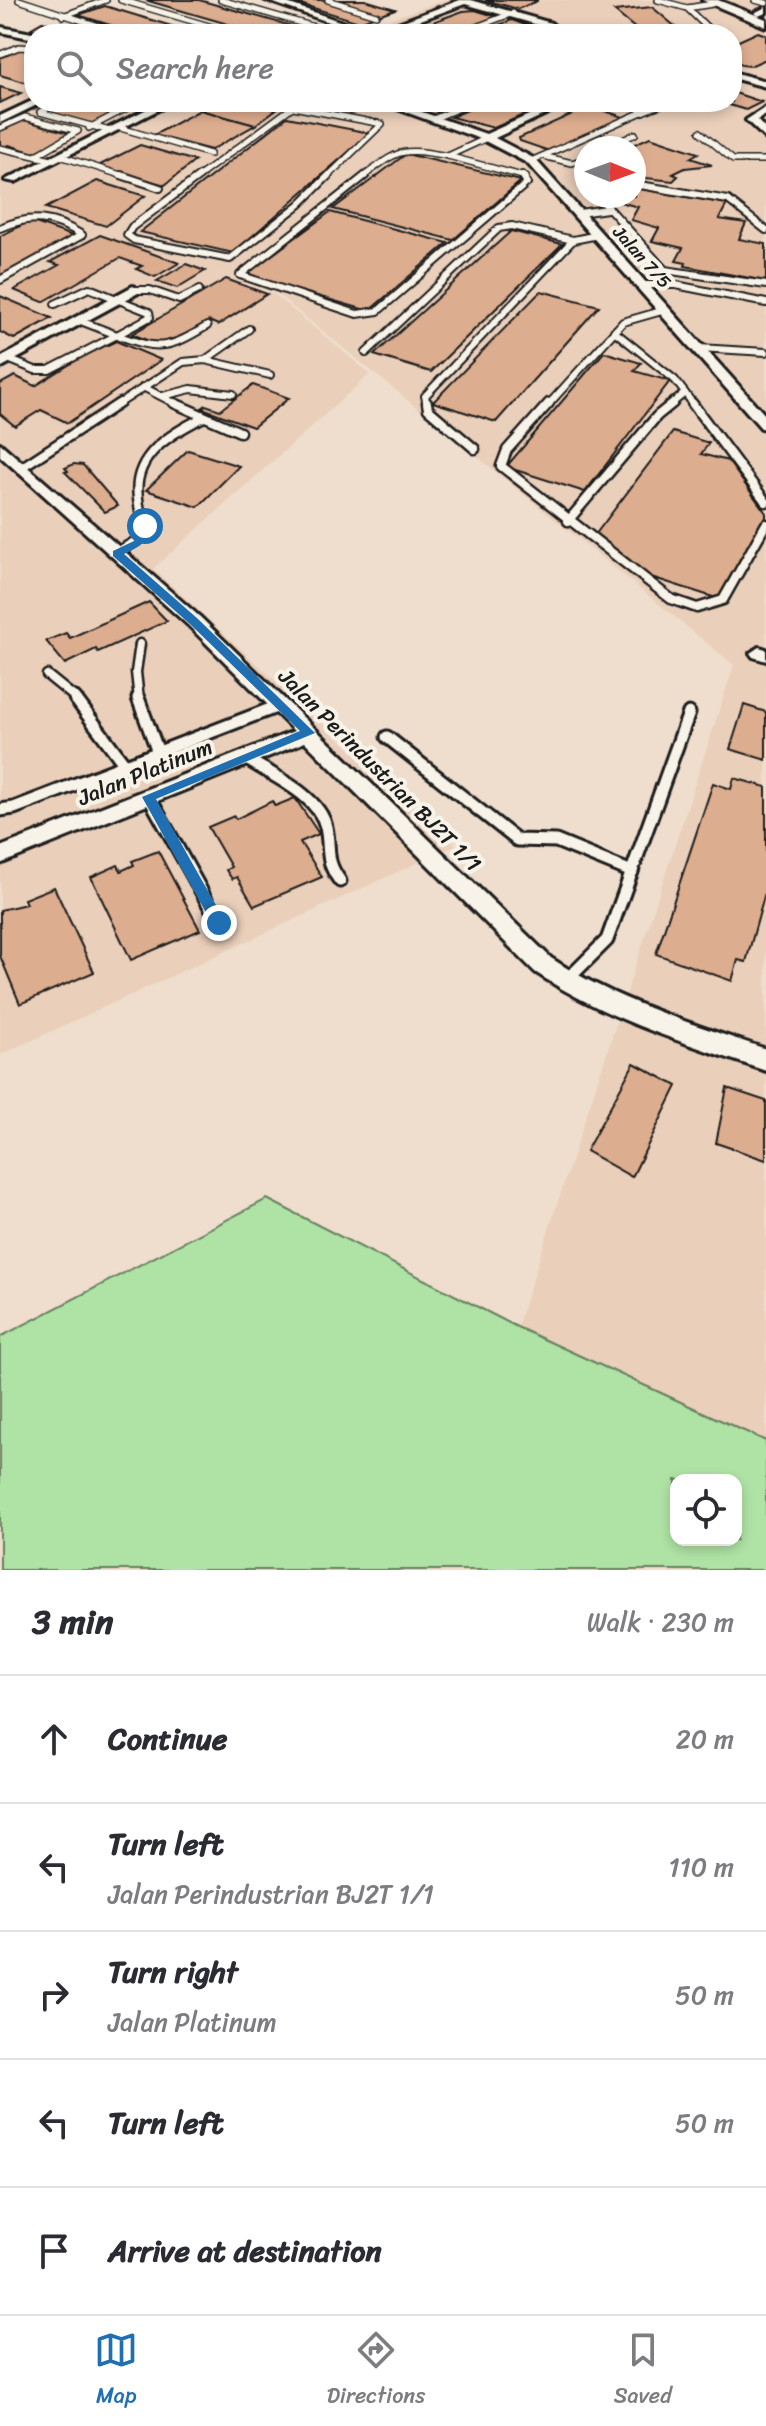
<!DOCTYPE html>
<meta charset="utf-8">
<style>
:root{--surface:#fff;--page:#f7f7f7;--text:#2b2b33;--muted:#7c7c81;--line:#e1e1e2;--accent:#1f6fb2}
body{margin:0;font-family:Sriracha,sans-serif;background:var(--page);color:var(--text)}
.controls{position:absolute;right:24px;bottom:24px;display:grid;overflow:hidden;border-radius:16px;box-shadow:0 4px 12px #0003}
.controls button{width:72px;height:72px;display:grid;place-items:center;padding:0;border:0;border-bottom:2px solid var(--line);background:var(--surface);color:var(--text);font:40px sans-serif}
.compass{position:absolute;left:574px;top:136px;width:72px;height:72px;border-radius:50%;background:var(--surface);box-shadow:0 4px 12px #0003;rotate:91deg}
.stop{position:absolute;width:24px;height:24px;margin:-18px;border:6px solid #1f6fb2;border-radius:50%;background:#fff}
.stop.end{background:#1f6fb2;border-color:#fff;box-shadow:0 2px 8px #0008}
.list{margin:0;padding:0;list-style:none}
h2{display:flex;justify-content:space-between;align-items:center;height:104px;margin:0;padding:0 32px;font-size:34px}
h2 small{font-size:26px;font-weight:400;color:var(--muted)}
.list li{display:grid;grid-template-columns:52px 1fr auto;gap:24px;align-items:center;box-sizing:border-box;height:128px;padding:0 32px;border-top:2px solid var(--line)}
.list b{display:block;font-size:30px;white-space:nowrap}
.list p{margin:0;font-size:26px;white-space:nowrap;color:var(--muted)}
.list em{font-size:26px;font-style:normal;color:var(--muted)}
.icon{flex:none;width:44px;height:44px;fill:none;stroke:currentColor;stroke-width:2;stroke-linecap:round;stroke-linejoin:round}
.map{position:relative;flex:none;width:766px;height:1570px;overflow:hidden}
.search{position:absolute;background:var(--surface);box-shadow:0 4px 12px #0003;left:24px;right:24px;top:24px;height:88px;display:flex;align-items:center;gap:20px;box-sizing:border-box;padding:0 28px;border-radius:32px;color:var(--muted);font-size:30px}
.sheet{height:744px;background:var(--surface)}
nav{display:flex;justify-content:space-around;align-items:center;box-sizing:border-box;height:112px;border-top:2px solid var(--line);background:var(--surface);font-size:22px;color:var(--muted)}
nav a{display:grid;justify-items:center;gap:4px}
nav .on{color:var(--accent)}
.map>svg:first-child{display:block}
</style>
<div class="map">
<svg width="766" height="1570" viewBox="0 0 766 1570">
<rect width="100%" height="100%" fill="#efdecd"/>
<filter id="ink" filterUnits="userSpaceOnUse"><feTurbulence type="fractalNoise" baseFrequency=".0125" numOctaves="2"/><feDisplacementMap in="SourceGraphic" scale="16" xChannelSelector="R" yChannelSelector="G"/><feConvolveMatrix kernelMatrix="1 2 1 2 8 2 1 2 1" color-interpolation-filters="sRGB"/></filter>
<g filter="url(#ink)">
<path fill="#eacfba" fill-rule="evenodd" d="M444 0H766V1441L517 1327 734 665 277 294 205 269 275 295 370 374 153 569 456 845 0 1055V51L34 34V102H51L2 127 55 102H732V34H347ZM586 148H634V196H586Z"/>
<path fill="#afe3a5" stroke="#668060" stroke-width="2" fill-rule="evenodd" d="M267 1199 517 1327 766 1441V1570H0V1337ZM676 1480H736V1540H676Z"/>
<g fill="#ddad8f" stroke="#1c1c1c" stroke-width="2">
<path d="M145 0H199L316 33 262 34Z"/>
<path d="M287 0H324L376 16 359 22Z"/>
<path d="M334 0H365L395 9 381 14Z"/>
<path d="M485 0H537V1L518 9Z"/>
<path d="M105 6 198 34H139L78 15Z"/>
<path d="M652 7 684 34H642L614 11Z"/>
<path d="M475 10 498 17 452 34 408 31 463 11Z"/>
<path d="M512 20 541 31 474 34Z"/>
<path d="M42 22 78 28 68 34 30 29Z"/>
<path d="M758 32 766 35V59L750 66 742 65 732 57V44Z"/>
<path d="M21 49 34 53V85L0 75V58Z"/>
<path d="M0 87 21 93 0 103Z"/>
<path d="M732 92 762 102 746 110 719 102H732Z"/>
<path d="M72 102H104L126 108 89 127 46 114Z"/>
<path d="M219 102H286L255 125 200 110Z"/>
<path d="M413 102H466L439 113Z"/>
<path d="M486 102H552L494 128 451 117Z"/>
<path d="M590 106 626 118 552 152 520 141 519 138Z"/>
<path d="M200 110 255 125 211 150 154 135Z"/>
<path d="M287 117 370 133 233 253 140 232Z"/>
<path d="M24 120 72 134 34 153 9 145 0 148V130Z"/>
<path d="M650 137 698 153 690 158 712 165 685 168 673 174 678 176 673 181 646 178 634 182V148H626Z"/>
<path d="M140 145 195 161 165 185 98 166Z"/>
<path d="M406 154 521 181 453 240 333 209Z"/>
<path d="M97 181 145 196 106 226 46 208Z"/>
<path d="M635 188 727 204 719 219 746 223 739 239 766 244V281L685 266 686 263 676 261 683 248 652 241 659 228 631 220 638 207 616 201 620 196H634Z"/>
<path d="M330 212 448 243 369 311 245 275Z"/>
<path d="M30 221 78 238 0 279V236Z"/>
<path d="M511 231 562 244 431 372 374 355Z"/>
<path d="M100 235 179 263 155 277 136 269 142 266 120 258 43 302 14 290 59 265 50 262Z"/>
<path d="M186 264 205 271 177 288 157 281Z"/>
<path d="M226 279 267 294 218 325 209 321 166 348 132 334Z"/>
<path d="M541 291 599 306 496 422 433 402Z"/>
<path d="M0 296 52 318 14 339 0 332Z"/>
<path d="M116 341 161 360 68 423 41 410 15 426 0 414V384L15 376 35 386 102 344 106 346Z"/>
<path d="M604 352 641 363 634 371 670 381 585 492 506 467Z"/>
<path d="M253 385 289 398 253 427 202 408 206 405 220 410Z"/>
<path d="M673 432 709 443 701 454 728 461 766 513V521L719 599 645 575 595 535Z"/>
<path d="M188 450 239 466 198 507 146 490Z"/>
<path d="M74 464 83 465 118 506 105 512 65 472 68 471 65 468Z"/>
<path d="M149 602 167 621 98 652 96 649 65 664 46 641 66 633 70 638Z"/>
<path d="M744 705 766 712V760L730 749Z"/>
<path d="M734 778 766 787V889L746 962 738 960 732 981 656 954 713 783 731 789Z"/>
<path d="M295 798 319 834 300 842 322 877 254 906 237 877 232 879 226 870 231 867 208 827 234 816 236 819 272 801 275 806Z"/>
<path d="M158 851 200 930 131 960 91 877 118 865 121 871 134 865 132 861Z"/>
<path d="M54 887 94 972 20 1004 0 956V910L26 904 24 899Z"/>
<path d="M634 1063 677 1086 632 1177 586 1151Z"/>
<path d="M727 1088 766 1101V1160L716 1143Z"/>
</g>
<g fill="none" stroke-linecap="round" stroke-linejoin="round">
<defs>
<g id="service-far3">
<path d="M19 0 123 34"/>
<path d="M121 0 236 34"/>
<path d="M221 0 325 30 315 34"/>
<path d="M328 0 376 15"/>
<path d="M658 0 687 8"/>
<path d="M755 0 766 3"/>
<path d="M713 4 687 8 714 34"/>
<path d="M63 16 106 0"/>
<path d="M389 28 406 34"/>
<path d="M458 34 513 13"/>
<path d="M1 54 19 47 34 48"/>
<path d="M58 102 40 112 110 131"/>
<path d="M149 102 162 105"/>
<path d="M293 107 382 124 327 177"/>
<path d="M642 112 668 102"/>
<path d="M433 119 474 102"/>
<path d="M117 127 210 154"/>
<path d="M0 128 25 117 78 131 37 155"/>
<path d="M89 128 131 106"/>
<path d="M700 132 733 160H766"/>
<path d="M0 148 52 160"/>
<path d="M607 148 635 134"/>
<path d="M60 156 127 177"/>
<path d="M448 156 526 177"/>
<path d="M448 156 487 138"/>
<path d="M547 157 572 163 586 158"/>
<path d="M531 161 642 112 632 102"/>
<path d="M198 177 299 102"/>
<path d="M363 177C400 148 402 148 448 156"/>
</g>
<g id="service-far2">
<path d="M121 175 160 188"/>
<path d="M201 175 132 227 127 235 134 240 230 259 300 204 329 175"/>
<path d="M366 175 240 275 357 314 378 311 527 183 522 175"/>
<path d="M634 184 728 200 766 230"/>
<path d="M598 196 665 270 766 285"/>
<path d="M579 213 607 209"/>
<path d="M0 228C31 214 54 217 82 235L0 280"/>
<path d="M643 285H676L766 303"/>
<path d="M133 290H150L179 300 199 290"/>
<path d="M55 304 89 288 149 312 150 317 117 335C159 351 169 349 207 326"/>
<path d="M614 331 675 380 694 405"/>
<path d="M699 348 766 352"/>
<path d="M366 353 499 228 512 226 573 240"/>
<path d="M8 359 35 370H49L117 335 78 320"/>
<path d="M205 360 249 329"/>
<path d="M143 387 178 405"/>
<path d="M163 396 191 389 233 394"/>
<path d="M117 405 183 362 205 360 270 375"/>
<path d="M427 405 425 396 573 240 598 235"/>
<path d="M548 405 623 322 665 310"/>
<path d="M670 405 685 393"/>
</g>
<g id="service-far1">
<path d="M174 403 240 432"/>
<path d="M427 403 428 409 475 449"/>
<path d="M549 403 507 450 501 466 671 599 697 608 723 600 766 524"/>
<path d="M692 403 766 502"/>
<path d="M22 467 120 403"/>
<path d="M568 521 657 416 673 403"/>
<path d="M116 553 144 536C144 523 139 511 138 498 132 456 170 434 202 418"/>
<path d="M47 675 78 700"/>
<path d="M139 700 136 672 140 644"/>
</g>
<g id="service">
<path d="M75 698 125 765"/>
<path d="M138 698 158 752"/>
<path d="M387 737 517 840 556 841 632 872"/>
<path d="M245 758C271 775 319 795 326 827 331 851 324 859 340 881"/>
<path d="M149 797 219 923"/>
<path d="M0 810 14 808 281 705"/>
<path d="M567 980 607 940 689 713"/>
</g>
<g id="minor">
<path d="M265 0H278L351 25 343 27Z"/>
<path d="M460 0H471L551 23 564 34H553L545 27 465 4 382 34H368Z"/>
<path d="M766 7V13L758 16 754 13Z"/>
<path d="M0 28 1 27 37 34H34V39L0 32Z"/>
<path d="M732 72 766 81V87L732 78Z"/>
<path d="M34 100 43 102 0 123V116Z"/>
<path d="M161 102H174L15 182 5 180Z"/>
<path d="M378 102H393L486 134 558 102H571L495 138 535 159 766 416V429L761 428 527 163 483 140Z"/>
<path d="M766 107V115L757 120 766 130V139L746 120Z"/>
<path d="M133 286 139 290 138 293 0 368V358Z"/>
<path d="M0 443 200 617 551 958C617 1002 691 1023 766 1049V1071C686 1043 606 1020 535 972L305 742 0 864V847L294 731 188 625 0 456Z"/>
<path d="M759 647 766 649V661L753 657 750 653Z"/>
</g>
<path id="tertiary" d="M702 0H718L766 19V27Z"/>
</defs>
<use href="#service-far3" stroke="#1c1c1c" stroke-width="8"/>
<use href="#service-far2" stroke="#1c1c1c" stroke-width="10"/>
<use href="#service-far1" stroke="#1c1c1c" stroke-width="13"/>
<use href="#service" stroke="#1c1c1c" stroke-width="17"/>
<use href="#minor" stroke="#1c1c1c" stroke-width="6"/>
<use href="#tertiary" stroke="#1c1c1c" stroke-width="6"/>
<use href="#service-far3" stroke="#f7f3e8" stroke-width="5"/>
<use href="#service-far2" stroke="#f7f3e8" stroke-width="6"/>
<use href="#service-far1" stroke="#f7f3e8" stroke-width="8"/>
<use href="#service" stroke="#f7f3e8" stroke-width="11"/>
<use href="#minor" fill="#f7f3e8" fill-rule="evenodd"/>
<use href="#tertiary" fill="#f7f3e8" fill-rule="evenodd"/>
</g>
</g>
<path fill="#1f6fb2" d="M141 523 150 526C148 543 139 547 124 554L198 619 315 733 156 799 226 923 219 929 214 927 142 797 300 731 190 624 113 556V551L134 541Z"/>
<g text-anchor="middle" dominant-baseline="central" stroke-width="8" stroke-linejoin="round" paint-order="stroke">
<g font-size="18" fill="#1c1c1c" stroke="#f7f3e8">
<text transform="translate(642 257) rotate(48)">Jalan 7/5</text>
</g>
<g font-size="22" fill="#1c1c1c" stroke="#f7f3e8">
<text transform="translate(380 770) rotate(45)">Jalan Perindustrian BJ2T 1/1</text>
<text transform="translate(145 772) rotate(-22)">Jalan Platinum</text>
</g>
</g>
</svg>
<div class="controls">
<button><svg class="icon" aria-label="locate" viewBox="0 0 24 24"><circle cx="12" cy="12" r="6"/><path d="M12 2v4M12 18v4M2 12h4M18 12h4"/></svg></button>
</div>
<svg class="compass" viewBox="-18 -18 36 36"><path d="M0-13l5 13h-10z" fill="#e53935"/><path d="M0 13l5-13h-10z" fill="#7c7c81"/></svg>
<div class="stop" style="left:145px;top:526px"></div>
<div class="stop end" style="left:219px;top:923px"></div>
<div class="search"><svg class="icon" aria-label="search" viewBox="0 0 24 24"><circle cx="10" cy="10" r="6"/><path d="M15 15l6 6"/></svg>Search here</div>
</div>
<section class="sheet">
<h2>3 min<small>Walk · 230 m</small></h2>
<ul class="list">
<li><svg class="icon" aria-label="ahead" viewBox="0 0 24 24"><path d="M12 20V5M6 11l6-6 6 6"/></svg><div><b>Continue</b></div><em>20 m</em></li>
<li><svg class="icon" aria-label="left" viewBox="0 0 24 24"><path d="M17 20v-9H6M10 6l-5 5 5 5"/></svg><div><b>Turn left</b><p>Jalan Perindustrian BJ2T 1/1</p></div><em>110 m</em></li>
<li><svg class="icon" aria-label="right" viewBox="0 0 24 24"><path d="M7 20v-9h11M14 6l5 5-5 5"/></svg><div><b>Turn right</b><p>Jalan Platinum</p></div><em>50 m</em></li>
<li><svg class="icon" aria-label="left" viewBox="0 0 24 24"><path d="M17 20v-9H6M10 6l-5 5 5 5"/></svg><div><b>Turn left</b></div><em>50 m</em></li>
<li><svg class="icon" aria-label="arrive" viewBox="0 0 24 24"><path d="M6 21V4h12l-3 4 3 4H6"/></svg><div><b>Arrive at destination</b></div></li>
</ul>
</section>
<nav>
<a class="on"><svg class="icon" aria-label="map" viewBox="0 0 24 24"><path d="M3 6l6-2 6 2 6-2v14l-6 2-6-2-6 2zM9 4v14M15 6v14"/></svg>Map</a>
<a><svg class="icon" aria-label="directions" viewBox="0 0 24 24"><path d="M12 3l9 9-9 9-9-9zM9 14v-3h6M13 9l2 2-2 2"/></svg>Directions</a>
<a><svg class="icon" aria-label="saved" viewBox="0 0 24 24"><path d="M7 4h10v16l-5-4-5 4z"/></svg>Saved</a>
</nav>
